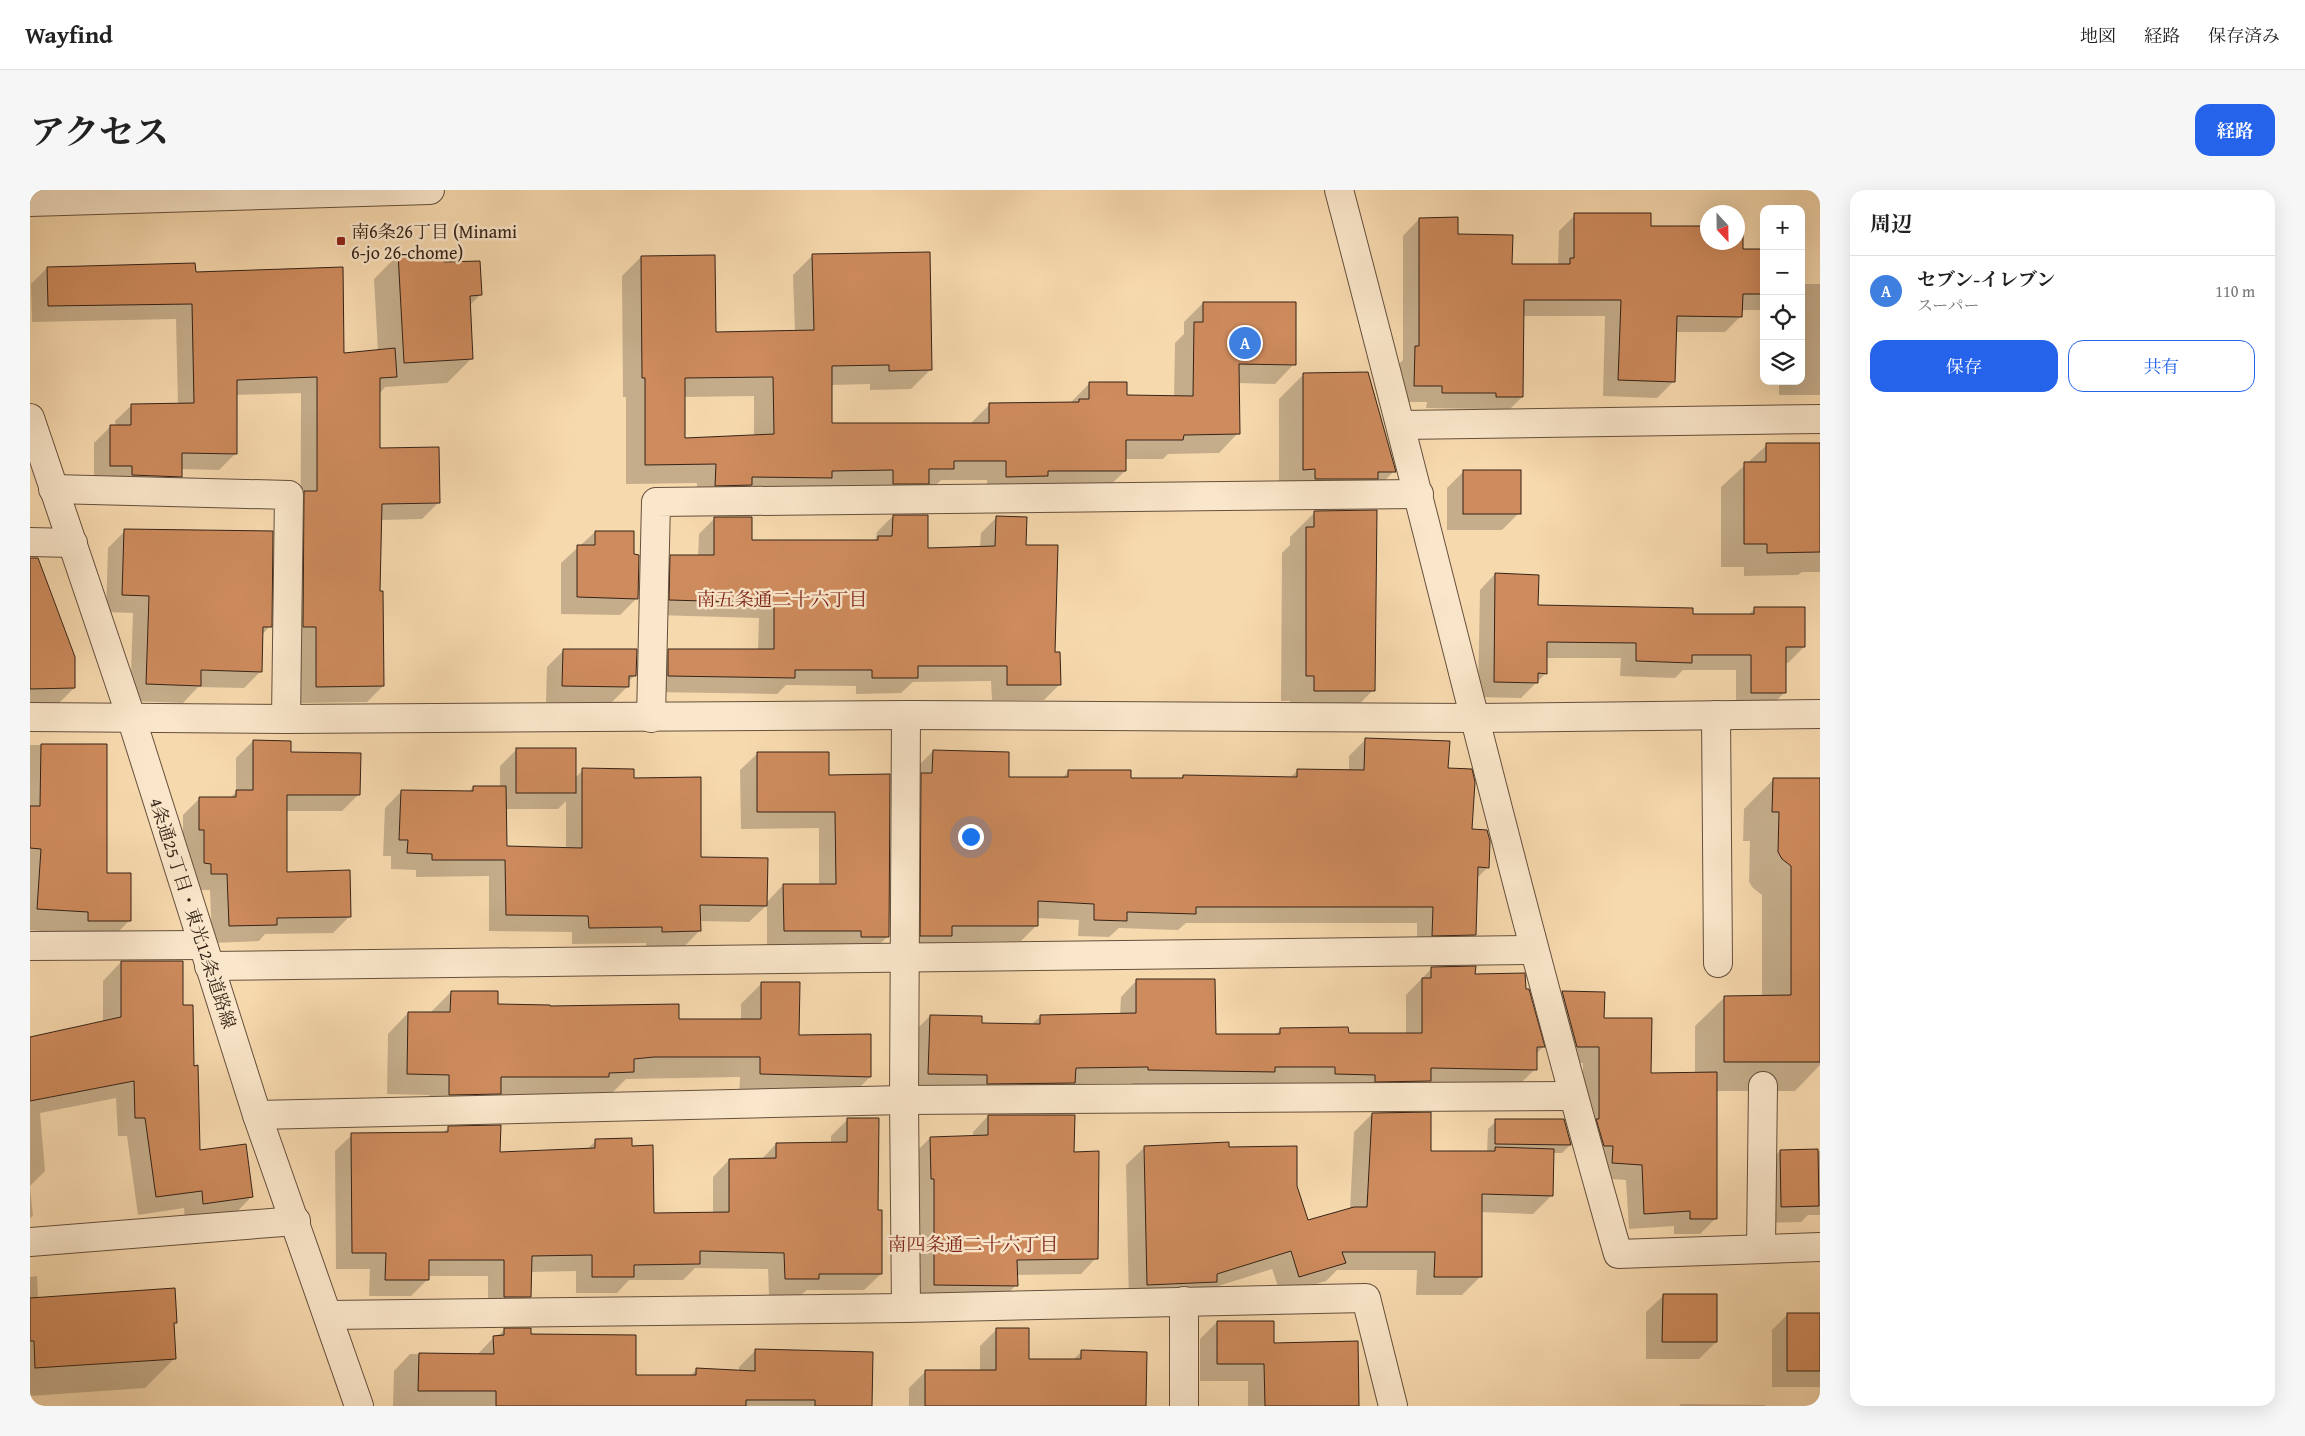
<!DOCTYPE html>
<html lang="ja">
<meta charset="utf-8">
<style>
:root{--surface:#fff;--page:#f6f6f6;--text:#222;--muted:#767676;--line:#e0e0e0;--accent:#2563eb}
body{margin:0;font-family:"Gentium Book Plus","Noto Serif JP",serif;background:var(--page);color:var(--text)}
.controls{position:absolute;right:15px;top:15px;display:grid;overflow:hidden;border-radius:10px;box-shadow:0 5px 20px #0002}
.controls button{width:45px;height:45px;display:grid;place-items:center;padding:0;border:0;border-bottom:1px solid var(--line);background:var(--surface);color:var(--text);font:25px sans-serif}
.compass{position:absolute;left:1670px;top:15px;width:45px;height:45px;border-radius:50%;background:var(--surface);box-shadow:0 5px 20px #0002;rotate:158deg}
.you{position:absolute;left:940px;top:646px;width:18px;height:18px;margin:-12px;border:4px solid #fff;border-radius:50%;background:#1a73e8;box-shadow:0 0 0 8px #1a73e833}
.badge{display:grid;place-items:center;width:32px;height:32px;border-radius:50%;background:var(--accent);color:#fff;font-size:16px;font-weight:700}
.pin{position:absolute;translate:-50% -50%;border:2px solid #fff;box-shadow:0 1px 5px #0006}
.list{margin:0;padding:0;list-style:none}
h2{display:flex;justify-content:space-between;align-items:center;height:65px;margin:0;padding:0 20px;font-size:21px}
h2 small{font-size:16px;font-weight:400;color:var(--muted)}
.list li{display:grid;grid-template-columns:32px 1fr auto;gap:15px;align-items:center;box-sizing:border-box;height:70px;padding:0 20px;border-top:1px solid var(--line)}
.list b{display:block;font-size:19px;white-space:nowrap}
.list p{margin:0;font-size:16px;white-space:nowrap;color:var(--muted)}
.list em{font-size:16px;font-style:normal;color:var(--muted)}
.actions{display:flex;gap:10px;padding:15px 20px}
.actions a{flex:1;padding:11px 0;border:1px solid var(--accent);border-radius:15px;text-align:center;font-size:18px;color:var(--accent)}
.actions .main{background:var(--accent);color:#fff}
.icon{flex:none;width:28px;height:28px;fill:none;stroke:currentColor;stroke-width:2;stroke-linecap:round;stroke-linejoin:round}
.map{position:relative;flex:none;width:1790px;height:1216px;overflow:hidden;border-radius:15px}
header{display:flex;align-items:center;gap:30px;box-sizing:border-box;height:70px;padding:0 25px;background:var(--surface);border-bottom:1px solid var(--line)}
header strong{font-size:24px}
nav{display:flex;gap:28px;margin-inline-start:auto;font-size:18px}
.intro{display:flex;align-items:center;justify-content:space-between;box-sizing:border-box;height:120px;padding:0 30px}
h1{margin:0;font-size:35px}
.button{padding:12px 22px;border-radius:15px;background:var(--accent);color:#fff;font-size:18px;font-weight:700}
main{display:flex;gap:30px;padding:0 30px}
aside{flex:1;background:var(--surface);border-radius:15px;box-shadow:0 5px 20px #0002}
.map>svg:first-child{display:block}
</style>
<header>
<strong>Wayfind</strong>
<nav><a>地図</a><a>経路</a><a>保存済み</a></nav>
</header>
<div class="intro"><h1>アクセス</h1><a class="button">経路</a></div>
<main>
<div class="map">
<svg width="1790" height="1216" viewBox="0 0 1790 1216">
<rect width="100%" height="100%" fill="#f7d9ae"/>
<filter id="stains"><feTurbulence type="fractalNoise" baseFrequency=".004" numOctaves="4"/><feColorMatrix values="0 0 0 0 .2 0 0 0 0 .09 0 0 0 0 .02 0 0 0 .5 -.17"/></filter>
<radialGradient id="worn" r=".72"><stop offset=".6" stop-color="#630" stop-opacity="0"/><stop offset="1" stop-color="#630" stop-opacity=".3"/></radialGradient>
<g fill="#0003" fill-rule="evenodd">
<path d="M1545 25 1620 37 1678 52H1708V37H1712V60L1734 61V120H1711V126L1695 142H1646L1644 191 1627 208 1573 206 1575 126H1493L1492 207 1476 223H1450V219L1396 218 1397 212H1368L1369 174 1373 170V46L1389 29 1427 45 1481 76H1528L1529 41Z"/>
<path d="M369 64 412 74 450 105 439 116 442 168 417 193 355 197 350 203 348 260 408 313 392 329 351 330 349 402 353 496 337 512 270 513 271 203 205 205 206 263 189 280 150 279V286L134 302 64 292V253L80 237H86L85 231 102 215H148L146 129 2 132 1 94 17 78 164 83 313 164 348 161 344 89Z"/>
<path d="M783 65 900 180 881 199 840 200V194L801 195V234H940L959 215 1040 213 1060 193 1095 206 1144 207 1145 153 1154 144V132L1173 113 1264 174 1245 194 1208 193V243L1189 263 1138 264 1133 269H1095V281L1075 300 957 306V290H911L903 298 666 315 667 293 596 294V207H593L592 86 611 67 685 143 765 141 763 85ZM724 206V246L654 249V207Z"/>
<path d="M1774 94H1790V205H1749V191H1771V96Z"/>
<path d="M1274 184 1364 281 1340 306 1249 304V209Z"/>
<path d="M1737 255H1790V382H1772L1768 385 1714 386V377H1691V297Z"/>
<path d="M1434 281 1489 323 1472 340H1417V298Z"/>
<path d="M1285 322 1343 500 1318 526 1259 525 1260 511H1251L1252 363 1260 355V347Z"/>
<path d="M863 326 897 359 950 358 951 343 967 327 995 356 1024 463 1030 494 1014 510H962L961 491 883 492 871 503 826 504V496L756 495 747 504 622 502 623 476 639 460H728L729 428 624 425 625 382 641 366H668L669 344 685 328 720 352H845L847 342Z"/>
<path d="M95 341 240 436 232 445 231 481 214 498 168 497 153 513 100 511 103 423 76 422 78 358Z"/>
<path d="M565 342 603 366 607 408 590 425 531 424V373Z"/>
<path d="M0 374 44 498 27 515 0 514Z"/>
<path d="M1465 384 1507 417 1662 425H1718L1725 418 1774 457 1758 473H1755L1754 503 1739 518H1706V480H1653L1645 488 1590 486 1591 468H1516V483L1491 508 1448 507 1450 400Z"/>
<path d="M534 460 605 485 598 492V496L581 513 516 512 517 477Z"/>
<path d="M1335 550 1417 579 1458 677 1447 688 1445 745 1429 761H1387V733H1156L1148 740 1089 738 1079 747 1048 746 1049 730 1007 728V735L991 751 914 752 905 762H875L887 577 903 561 977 588 1031 589 1039 581 1100 589H1150L1153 586 1260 588 1268 580 1319 581V566Z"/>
<path d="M223 551 260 564 329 604 312 621H256V683L320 726 303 743 235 744 229 751 182 753 180 700H165L158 690V656H153V625L170 608H200L206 602V568Z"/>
<path d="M0 555H76V684L100 730 78 752 37 743 0 740Z"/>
<path d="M487 559 545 588 553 580 602 589 670 668 736 713 753 695H789V638L711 639 710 580 727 564 798 586 858 746 841 763 737 757V715L719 732 669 731V741L653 758H616V753L542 754V742L459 741V686L386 687V680L361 679V666H353L355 618 372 601 438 602 443 597 470 598V576ZM536 611V659L475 657V619H528Z"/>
<path d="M1790 589V875L1765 901H1686V1028L1670 1044H1644V1036L1599 1039 1596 990 1567 988 1553 944V873H1531L1517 818 1532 802 1574 804 1572 829 1620 884H1665V836L1695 807H1732V705L1723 698 1719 692 1720 651H1713L1714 619 1743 590Z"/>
<path d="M91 772 152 817 163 877 169 962 222 1006 204 1025 155 1032 154 1018 108 1025 97 946H88L86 908 10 923 15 981 0 996V849L73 832V791Z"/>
<path d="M1402 778 1444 786 1495 800 1513 857 1505 865V879L1489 895 1290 900V893H1232L1228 897 1102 896V893L1043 894 1028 909 883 900 884 842 900 826 950 834 1001 835 1011 826 1090 825 1091 807 1107 790 1184 845H1245L1251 839 1317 844H1376V805Z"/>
<path d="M732 793 768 846 840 887 819 908 709 905 710 887 596 889 582 903H561L557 908 399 925V905L357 904 358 844 378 823H400L421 802 467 815 519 818 648 830H711V814Z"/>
<path d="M1342 924 1399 962H1457L1458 939 1466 931 1540 955 1532 963H1523L1522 1005 1503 1024 1451 1022 1450 1087 1432 1105H1386L1387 1080H1307L1296 1091 1251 1105 1242 1079 1179 1099 1099 1113 1096 975 1115 957 1198 958 1266 996 1277 1032 1320 1019 1324 942Z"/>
<path d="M958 926 1043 963 1066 1068 1051 1084 986 1085V1095L971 1111H889V1004H885L884 964 900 948 943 947V942Z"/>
<path d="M817 930 847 1021 851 1084 834 1100H777L771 1105H739L738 1079 665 1078 653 1090H599L587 1103H546V1081L501 1082 500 1106 484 1123H458V1086H397L398 1089 381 1106H339L340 1079H306L305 961 322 945 413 943 419 937 469 963 556 960 566 951 601 957 623 1024 683 1023V987L699 970H731L746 954H801V946Z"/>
<path d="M1750 961H1790V1025H1778L1771 1032 1734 1033 1733 978Z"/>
<path d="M0 997 3 1026 0 1028Z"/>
<path d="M7 1086 8 1109 146 1132 142 1136 145 1168 115 1198 0 1206V1087Z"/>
<path d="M1633 1106 1686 1152 1669 1169H1616V1122Z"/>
<path d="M1758 1124H1790V1197H1742V1140Z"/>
<path d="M1187 1132 1243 1155 1327 1216H1218V1191H1170V1149Z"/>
<path d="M967 1139 998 1170H1043L1052 1161 1114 1216H879V1198L896 1181H950V1156Z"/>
<path d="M474 1140 499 1145 605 1186H660L666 1180 709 1181V1177L725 1161 840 1216H363L364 1181 380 1164 447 1165 464 1147H467Z"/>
<path d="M1651 1214 1735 1215V1216H1649Z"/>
</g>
<g fill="#ce8b5d" stroke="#352317" fill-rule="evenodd">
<path d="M1544 23H1621V36H1678V52H1708V36H1713V59H1734V104H1713L1712 127 1647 126 1645 192 1588 190 1591 110H1494L1493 207H1466V203H1412V196H1384L1385 156H1389V28L1428 27V44L1483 45 1482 74H1540V68H1544Z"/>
<path d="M413 61 414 72 450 71 452 105 440 106 443 169 374 173 368 63Z"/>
<path d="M900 62 902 180 859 181V175L802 176V233H959V213L1049 212V209H1059V192H1097V205L1163 206 1164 132H1173V112H1266V175L1209 174 1210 244 1154 245 1153 250H1096V281H1018V286L976 287V271H924V279H899V294H863V280L802 281V288L722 287V295L685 296 686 274 615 275V188H612L611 66 685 65 686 142 784 140 782 64ZM743 187 744 244 655 248V188Z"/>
<path d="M165 73 166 82 313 77 314 163 365 158 367 187 350 188V258L409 257 410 313 352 314 350 401H353L354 496 286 497V437H273L274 301H287V187L207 190V264L152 263V287L102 285V276H80V235H101V214L164 213 162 114 18 116 17 77Z"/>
<path d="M1338 182 1366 282H1348V289H1285V279L1273 280V183Z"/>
<path d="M1736 253H1790V362L1737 363V354H1714V272H1736Z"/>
<rect x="1433" y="280" width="58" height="44"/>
<path d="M1347 320 1345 501H1284V486H1276V337H1284V321Z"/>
<path d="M863 325H898V358L965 356 966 326 997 327 996 355H1028L1025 462H1030L1031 495H977V476H888V488H842V480H765V488L638 486V459H744V413L639 410 640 365H684V327H722V350H848V346H862Z"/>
<path d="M94 339 243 341 242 437H233L232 482 171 480V496L116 494 119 406 92 405Z"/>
<path d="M565 341H604V364L609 365 608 409 547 407V355H565Z"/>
<path d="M0 368H8L45 467V498L0 499Z"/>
<path d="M1465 383 1509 385 1508 415 1663 418V424H1724V417H1775V457H1756V503H1721V465H1662V473L1606 471V453L1517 452V484L1508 483V493L1464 492Z"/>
<path d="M533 459H607L606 486H599V497L532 496Z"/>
<path d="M1335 548 1420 551 1418 578 1442 579 1445 592 1442 639 1457 640 1460 651 1459 678 1448 677 1446 745 1402 746 1403 717H1166V724L1097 722V731L1064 730V714L1008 711V736H922V746H890L891 583H902L903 560 979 562V587H1038V580H1101V588H1153V585L1267 587V579L1334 580Z"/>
<path d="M223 550 261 551V562L331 563 330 605H257V682L320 680 321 727 247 728V735L199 736 197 684H181V674L174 673V640H169V607H206V600H223Z"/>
<path d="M11 554H77V683H101V731H58V722L7 719 11 659 0 658V616H10Z"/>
<rect x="486" y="558" width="60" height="45"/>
<path d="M727 562H799V585L860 584 859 747H831V741H754L753 694H806L805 622H727Z"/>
<path d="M552 578 604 579V588L671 587V667L738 668 737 716 670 715 671 741 632 742V737L559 738 558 726 476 725 475 670H402V664L377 663 378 650H369L371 600 443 601V596H476L477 656 552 658Z"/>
<path d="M1743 588H1790V872H1694V806L1761 805V676L1752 669 1748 662 1749 622H1742Z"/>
<path d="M91 771H153V815H163L164 876 168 875 170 960 216 954 223 1007 173 1014 172 1001 126 1007 115 928H105L104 891 0 911V847L91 827Z"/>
<path d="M1446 776 1445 784 1495 783 1496 799H1499L1515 857H1507V880L1401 878V891L1345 892V885L1305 884V877H1245V882L1118 880V877L1046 878 1045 893 957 894V885L898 884 900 825 952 826V833L1010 834V825L1106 823V789H1185L1186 844H1250V838L1318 837 1319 843H1392V788H1401V777Z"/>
<path d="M731 792H770L769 845 841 844V887L730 884V867H624L604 869V882L579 883V887H471V904L419 905V885L377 884 378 822H420L421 801H468V814L520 815V816L649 814V829H731Z"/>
<path d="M1532 801 1575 802 1574 828H1622L1621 883 1687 882V1029H1660V1021L1614 1024 1612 975 1582 973 1583 956H1574L1566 929H1569V857H1547Z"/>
<path d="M1401 922V961H1465V957L1524 959 1523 1006 1452 1004V1087H1404L1405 1062H1312L1316 1073 1269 1087 1261 1061 1187 1084V1092L1117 1095 1114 956 1199 952V957L1267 956V996L1278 1030 1324 1017H1337L1342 923Z"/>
<path d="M958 925H1045L1044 962 1069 961 1068 1069 987 1070 988 1096 904 1095V989H901L900 947 958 945Z"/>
<path d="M817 928H849L848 1020H852V1084H789V1089H755L754 1063 670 1061V1074L604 1075V1087H562V1065L502 1066 501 1107H474V1070H399V1090H355L356 1063H322L321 943 418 942V936L471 935 470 962 565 958V949L602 948V956L623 955 624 1023 699 1022V969L746 968V953L817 952Z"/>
<path d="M1465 929H1534L1541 955 1465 954Z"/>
<path d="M1788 959 1789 1016 1751 1017 1750 960Z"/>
<path d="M145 1098 147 1133H144L146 1169 5 1178 4 1151H0V1108Z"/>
<path d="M1633 1104H1687V1152H1632Z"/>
<rect x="1757" y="1123" width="33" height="58"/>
<path d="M1187 1131H1244V1153L1328 1151 1329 1216H1235L1234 1174H1187Z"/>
<path d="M474 1138H501V1144L606 1145V1185H666V1178L725 1181V1159L843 1162 842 1216H785V1210H716V1216H466V1201H388L389 1163 464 1164 463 1146 474 1145Z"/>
<path d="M966 1138H999V1169H1051V1160L1117 1162 1116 1216H895V1180H966Z"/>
</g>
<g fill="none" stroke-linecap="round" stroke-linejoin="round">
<defs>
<g id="minor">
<path d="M1309 0C1403 355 1487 711 1588 1064L1790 1057"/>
<path d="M0 12 400 0"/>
<path d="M0 228 101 527 227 925 329 1216"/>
<path d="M1371 235 1790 229"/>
<path d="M23 299 259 305 256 529"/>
<path d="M0 352 43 353"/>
<path d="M876 525 874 910 876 1118"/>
<path d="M1686 525 1688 773"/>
<path d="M0 527 256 529 876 525 1445 528 1790 524"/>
<path d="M621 528 626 312 1389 304"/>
<path d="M0 756 172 755"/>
<path d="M179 776 1504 760"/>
<path d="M227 925 874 910 1543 906"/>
<path d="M0 1052 266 1031"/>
<path d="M1731 1058 1733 896"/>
<path d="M1154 1111V1216"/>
<path d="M299 1125 876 1118 1336 1108 1363 1216"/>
</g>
</defs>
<use href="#minor" stroke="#66503d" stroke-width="30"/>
<use href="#minor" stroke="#fae6ca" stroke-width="28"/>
</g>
<rect fill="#8f2418" stroke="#fae6ca" stroke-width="2" x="306" y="46" width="10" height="10" rx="2.5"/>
<g text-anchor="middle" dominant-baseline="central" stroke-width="5" stroke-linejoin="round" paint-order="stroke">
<g font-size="18" fill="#352317" stroke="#fae6ca" text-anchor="start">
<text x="321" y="41">南6条26丁目 (Minami<tspan x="321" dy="21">6-jo 26-chome)</tspan></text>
</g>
<g font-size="18" fill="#352317" stroke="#fae6ca">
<text transform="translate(163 723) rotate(72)">4条通25丁目・東光12条道路線</text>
</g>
<g font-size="19" fill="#7a1f14" stroke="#fae6ca">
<text x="752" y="409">南五条通二十六丁目</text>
<text x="943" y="1054">南四条通二十六丁目</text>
</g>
</g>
<rect width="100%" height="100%" filter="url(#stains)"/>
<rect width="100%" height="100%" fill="url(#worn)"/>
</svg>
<div class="controls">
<button>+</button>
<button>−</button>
<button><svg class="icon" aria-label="locate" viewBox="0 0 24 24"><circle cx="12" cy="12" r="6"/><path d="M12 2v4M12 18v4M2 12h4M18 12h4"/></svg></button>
<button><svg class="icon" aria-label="layers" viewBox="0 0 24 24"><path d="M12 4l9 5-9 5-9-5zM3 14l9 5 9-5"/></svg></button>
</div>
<svg class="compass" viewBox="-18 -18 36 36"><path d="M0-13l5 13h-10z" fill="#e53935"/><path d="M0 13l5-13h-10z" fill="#767676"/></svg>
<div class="you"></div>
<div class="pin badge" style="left:1215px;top:153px;background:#3f7fe0">A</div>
</div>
<aside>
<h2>周辺<small></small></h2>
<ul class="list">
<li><span class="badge" style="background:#3f7fe0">A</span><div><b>セブン-イレブン</b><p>スーパー</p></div><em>110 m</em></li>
</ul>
<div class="actions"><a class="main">保存</a><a>共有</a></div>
</aside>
</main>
